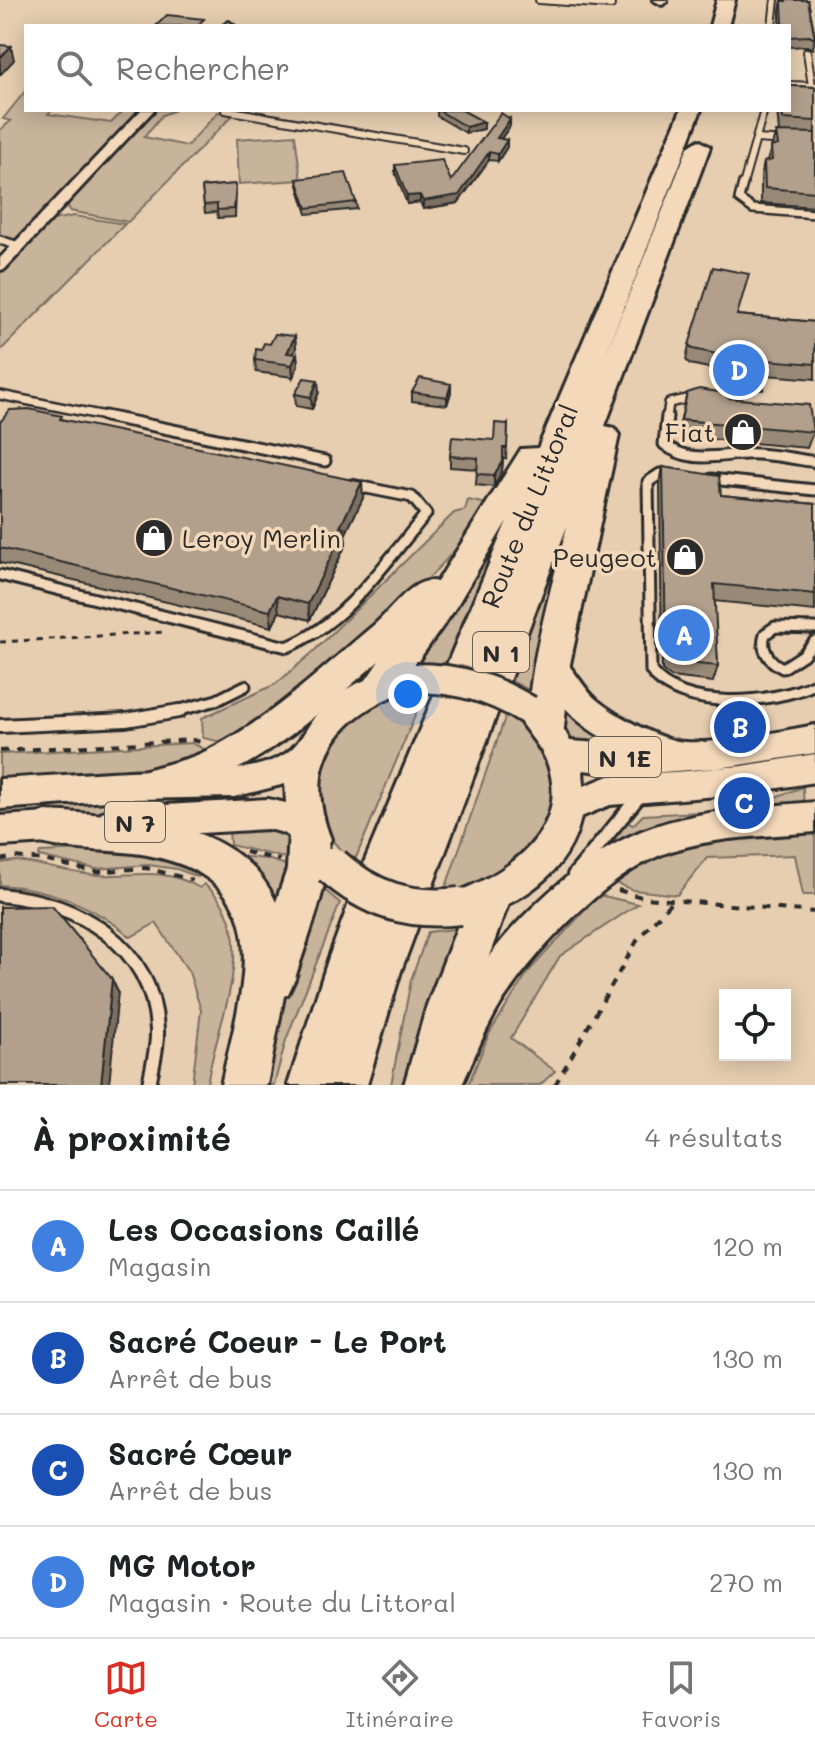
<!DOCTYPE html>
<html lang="fr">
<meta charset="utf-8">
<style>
:root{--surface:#fff;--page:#f2f2f2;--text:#202124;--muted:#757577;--line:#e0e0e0;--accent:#d93025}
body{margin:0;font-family:Mali,sans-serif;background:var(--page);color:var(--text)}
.controls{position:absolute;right:24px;bottom:24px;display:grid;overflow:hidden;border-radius:0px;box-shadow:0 4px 20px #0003}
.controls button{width:72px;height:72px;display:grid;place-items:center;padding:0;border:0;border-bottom:2px solid var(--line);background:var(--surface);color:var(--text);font:40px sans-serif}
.you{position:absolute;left:408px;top:694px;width:28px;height:28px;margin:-20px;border:6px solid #fff;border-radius:50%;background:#1a73e8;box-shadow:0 0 0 12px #1a73e833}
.badge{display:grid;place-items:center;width:52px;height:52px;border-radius:50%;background:var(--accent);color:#fff;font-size:26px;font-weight:700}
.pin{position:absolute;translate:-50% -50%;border:4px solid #fff;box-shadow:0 2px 8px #0006}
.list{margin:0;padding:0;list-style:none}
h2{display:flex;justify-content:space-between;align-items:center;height:104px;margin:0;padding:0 32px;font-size:34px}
h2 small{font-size:26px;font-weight:400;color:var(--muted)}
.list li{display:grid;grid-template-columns:52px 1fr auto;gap:24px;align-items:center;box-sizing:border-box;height:112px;padding:0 32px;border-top:2px solid var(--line)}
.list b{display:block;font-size:30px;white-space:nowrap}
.list p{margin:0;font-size:26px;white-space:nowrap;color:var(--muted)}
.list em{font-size:26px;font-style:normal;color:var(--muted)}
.icon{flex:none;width:44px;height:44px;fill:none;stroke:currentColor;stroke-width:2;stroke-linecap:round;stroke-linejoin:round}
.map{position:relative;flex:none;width:815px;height:1085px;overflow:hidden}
.search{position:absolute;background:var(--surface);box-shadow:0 4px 20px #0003;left:24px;right:24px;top:24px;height:88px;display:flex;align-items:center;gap:20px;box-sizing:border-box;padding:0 28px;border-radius:0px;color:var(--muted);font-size:30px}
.sheet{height:552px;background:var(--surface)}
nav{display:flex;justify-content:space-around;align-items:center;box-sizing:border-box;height:112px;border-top:2px solid var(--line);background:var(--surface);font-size:22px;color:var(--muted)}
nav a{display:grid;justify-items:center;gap:4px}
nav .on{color:var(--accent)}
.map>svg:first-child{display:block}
</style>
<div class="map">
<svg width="815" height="1085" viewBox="0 0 815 1085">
<rect width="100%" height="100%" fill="#e7ceb1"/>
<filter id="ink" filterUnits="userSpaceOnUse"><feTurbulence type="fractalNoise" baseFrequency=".0125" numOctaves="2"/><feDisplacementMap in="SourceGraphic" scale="16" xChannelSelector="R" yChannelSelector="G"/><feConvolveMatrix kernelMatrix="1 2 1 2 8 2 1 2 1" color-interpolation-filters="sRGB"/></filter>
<g filter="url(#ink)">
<g fill="#c8b39b" stroke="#7a6f63" stroke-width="2">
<path d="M26 90V110H52L48 114 111 123 124 110H143L8 247 0 244V130L11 121 3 119Z"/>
<path d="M152 110H176L162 115 144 137 187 146 218 112 234 114 128 222 70 211 66 200Z"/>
<path d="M295 135 301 180 239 184 237 139Z"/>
<path d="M74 216 125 224 0 351V270L47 221Z"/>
<path d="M468 500 492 505C421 599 327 671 236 745L203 738 202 718 276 684 313 652 454 513 465 510Z"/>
<path d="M516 507 449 663H419L471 586 468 582Z"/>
<path d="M574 509 539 695 509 680Z"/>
<path d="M426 689 353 865 322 828 315 782 331 738 346 722 390 694Z"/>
<path d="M571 706 634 743C590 750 578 753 551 715Z"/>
<path d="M507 712 527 727 546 753 556 786 551 821 510 874 442 898Z"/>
<path d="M192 743 208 751 171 771 0 781V754Z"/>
<path d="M803 787 804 812 587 867 625 821 633 825 643 815 738 810Z"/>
<path d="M223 792 221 806 0 819V806Z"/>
<path d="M808 825 815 834V895H803L795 855 707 858 677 895 633 890 611 881 683 841 767 836Z"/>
<path d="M263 828 286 834 297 843 302 862 230 845 229 829Z"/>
<path d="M83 850C126 851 161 857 200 875L198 877 177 869 148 865 95 869 39 856 40 852Z"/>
<path d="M228 855 267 859 299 869 282 933Z"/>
<path d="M15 861C42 863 69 874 96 875 134 877 163 866 200 888L204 884C266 932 215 1023 207 1085H192L201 1010 189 972 156 923 131 937C93 905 49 888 0 885V863Z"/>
<path d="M313 880 340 903 286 1040 274 1085H262L270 1038Z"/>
<path d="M599 895 638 904 560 956 511 1038 555 1071 540 1085H468L489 1034 528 972Z"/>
<path d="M463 928 410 1085H391L411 980 428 932Z"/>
</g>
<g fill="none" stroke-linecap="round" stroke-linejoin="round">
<defs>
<g id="lane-far3">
<path d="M539 0 611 5 610 0"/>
<path d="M772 26 775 0"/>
<path d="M807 52 812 86"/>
<path d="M789 85 815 86"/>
<path d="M225 110 464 151"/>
<path d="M757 139 786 141"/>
<path d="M743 185 764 110"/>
</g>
<g id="lane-far2">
<path d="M743 183 739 199 753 209 815 214"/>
<path d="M0 240 19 246"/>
<path d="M0 395 115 418"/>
<path d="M667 418 669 403 695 397"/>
</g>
<g id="lane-far1">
<path d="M105 416 325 461"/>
<path d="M667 416 664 444C692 467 725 452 757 454 777 455 796 459 815 462"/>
<path d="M672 475 660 474 648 482 651 671C681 712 774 704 815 684"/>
<path d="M711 479 815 490"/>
<path d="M0 575 287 647C347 623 386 561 426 514L412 497 352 485"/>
<path d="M815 628 775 627 765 634C760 649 769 662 783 668L803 655 815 641"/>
<path d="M169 713 217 700 245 686"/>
</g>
<g id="lane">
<path d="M0 726 126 720 179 711"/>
<path d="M574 875 641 794"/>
<path d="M0 895C77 902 153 944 157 1030 158 1048 152 1067 149 1085"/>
</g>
<g id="street">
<path d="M653 0H666L667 2 662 5Z"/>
<path d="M229 22 234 26H223Z"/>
<path d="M141 110H154L5 269 0 270V258Z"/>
</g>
<g id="primary">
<path d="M552 652C569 657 581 687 597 700 616 716 662 741 685 742 725 744 775 732 815 725V753C739 765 660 780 583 770L584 786 609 776 742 766 815 754V782L742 794 610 805 581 817C569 875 520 902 470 921L457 916 452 904 457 892C509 872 570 830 548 765 541 745 525 732 515 713L520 704C543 696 561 721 570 741L614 744C577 726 554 700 537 664L541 655Z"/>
<path d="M401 668 412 671 417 680 412 689C339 713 300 762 331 839L326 850 314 854 302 850C295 836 282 832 268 829L114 838 102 834 97 823 102 812 114 808 268 799 286 803 285 784 234 797 135 799 0 809V779C51 776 101 772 152 770 192 768 241 776 278 758 301 747 305 727 321 709 343 686 371 677 401 668Z"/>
<path d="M815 802V832C766 837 710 836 663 854 605 877 536 950 502 1002 486 1028 474 1057 462 1085H422C436 1051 450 1017 469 985 506 925 584 850 652 827 704 809 760 807 815 802Z"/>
<path d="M65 812 77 816 82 827 77 838 65 842 0 846V816Z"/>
</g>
<g id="highway">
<path d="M717 0H735L728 26H710Z"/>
<path d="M681 110H701L604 358 688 147 699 140 710 147 605 426 614 428 619 435 570 664 564 728 559 739 546 743 533 739C516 704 557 569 567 526L401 971 367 1085H288L329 957 363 865 507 521 453 612 393 696 380 700 367 696 362 686 379 661C317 714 266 765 187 790 170 795 158 802 140 796L135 784 140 772C161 765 185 761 204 752 268 722 321 669 375 624 392 610 413 575 437 582L521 449 538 448Z"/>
<path d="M46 811C126 816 238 817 276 902L287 869 289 831 295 819 309 814 323 819C342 859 307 937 295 979L288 994 284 996 267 1085H221C242 986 284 881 147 855 110 848 67 853 32 840L26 828 32 816Z"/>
<path d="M489 880 504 885 510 899 471 1005 450 1085H404L427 1005 468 899 474 885Z"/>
</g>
</defs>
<use href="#lane-far3" stroke="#2b2b2b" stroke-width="10"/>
<use href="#lane-far2" stroke="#2b2b2b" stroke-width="12"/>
<use href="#lane-far1" stroke="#2b2b2b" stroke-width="15"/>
<use href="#lane" stroke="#2b2b2b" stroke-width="18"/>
<use href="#street" stroke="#2b2b2b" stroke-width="6"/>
<use href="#primary" stroke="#2b2b2b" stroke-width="6"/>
<use href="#highway" stroke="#2b2b2b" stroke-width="6"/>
<path stroke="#2b2b2b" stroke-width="3" stroke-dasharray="6 6" stroke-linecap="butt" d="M0 642 165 632"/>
<g stroke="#2b2b2b" stroke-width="4" stroke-dasharray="8 8" stroke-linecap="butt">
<path d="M0 751 193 740 204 743"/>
<path d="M245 852 280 860"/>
<path d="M0 860 15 857 43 860 95 872 146 868 193 880"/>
<path d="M618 890 645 898 815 912"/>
<path d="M555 1085 638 939 672 901"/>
</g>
<use href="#lane-far3" stroke="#f3d8ba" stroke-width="6"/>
<use href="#lane-far2" stroke="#f3d8ba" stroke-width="7"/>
<use href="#lane-far1" stroke="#f3d8ba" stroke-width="9"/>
<use href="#lane" stroke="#f3d8ba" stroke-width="12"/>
<use href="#street" fill="#f3d8ba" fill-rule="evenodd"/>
<use href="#primary" fill="#f3d8ba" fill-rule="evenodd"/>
<use href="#highway" fill="#f3d8ba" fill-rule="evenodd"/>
<defs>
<path id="primary-bridge-far1" d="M415 678C457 678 492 688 528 710"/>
<path id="primary-bridge" d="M332 866C370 900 409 912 460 906"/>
</defs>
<use href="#primary-bridge-far1" stroke="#2b2b2b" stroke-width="34" stroke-linecap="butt"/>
<use href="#primary-bridge" stroke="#2b2b2b" stroke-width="42" stroke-linecap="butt"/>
<use href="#primary-bridge-far1" stroke="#f3d8ba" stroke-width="28"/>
<use href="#primary-bridge" stroke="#f3d8ba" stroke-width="36"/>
</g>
<g fill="#998a78" stroke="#2b2b2b" stroke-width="2">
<path d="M782 0H808L815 36 813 49 807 46 789 47V26H780V11Z"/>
<path d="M792 86 815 87V207L761 203V177L764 162 767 161 776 132H779L777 110H789Z"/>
<path d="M437 110 484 122V129L466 133 437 116Z"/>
<path d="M510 126 501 139 507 140V147L498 161 489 160 458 203 423 209 420 202 407 204 395 172V165L451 181Z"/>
<path d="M297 179 356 202 357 209 307 214 298 185Z"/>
<path d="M236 184V192L235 217 218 218 217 212 205 213 202 187Z"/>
<path d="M738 315 815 322V379L767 375 763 390 728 387 727 372 690 364 686 360 689 345Z"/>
<path d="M295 336 296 349 293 354H297L298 366 293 377 256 372 255 360 261 350 270 344Z"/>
<path d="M451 384V392L447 405 412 401V392Z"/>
<path d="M319 392 312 409 296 406 295 394Z"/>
<path d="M687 393 728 398 813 432 807 448 677 436Z"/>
<path d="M62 419 363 498 345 535 346 544 310 620 279 612 272 627 19 567 0 563V422Z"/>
<path d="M508 424 506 459H503L502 471 494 487 476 485 477 469 450 467V456L494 440Z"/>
<path d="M663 467 721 495 815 504V611L714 601 718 666 713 682 671 677 662 670 660 483Z"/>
</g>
<g fill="#7d7062" stroke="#2b2b2b" stroke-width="2">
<path d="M11 46 14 60 0 75V58Z"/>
<path d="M510 119V126L496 145 497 138Z"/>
<path d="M484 122V129L466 133V127Z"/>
<path d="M507 140V147L498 161V154Z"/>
<path d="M489 152V160L458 203 423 209V201Z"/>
<path d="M420 195V202L407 204V196Z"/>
<path d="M295 336 296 349 288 365 287 353Z"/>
<path d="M297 354 298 366 293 377 292 365Z"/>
<path d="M318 380 319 392 312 409 311 397Z"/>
<path d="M451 384V392L447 405V397Z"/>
<path d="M503 460 502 471 494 487V475Z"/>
<path d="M362 482 363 498 345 535 346 544 310 620 308 604 340 527Z"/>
<path d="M277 596 279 612 272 627 270 611Z"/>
<path d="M112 979 118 992 109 1085H101Z"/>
</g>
<g fill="#b2a08c" stroke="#2b2b2b" stroke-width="2">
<path d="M786 0H808L815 39 809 36 789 37V26H783L782 1H786Z"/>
<path d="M167 15 204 19 197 26H156Z"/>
<path d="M0 45 11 46 0 58Z"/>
<path d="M789 84 792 86 815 87V121L783 119 782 110H789Z"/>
<path d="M438 110H462L484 122 466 127Z"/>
<path d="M501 113 510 119 497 138 507 140 498 154 489 152 459 195 423 201 420 195 407 196 395 165 442 160 451 181Z"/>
<path d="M776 132 815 133V192L765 188 764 162 772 160 771 147 778 145Z"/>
<path d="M346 173 356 202 307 208 297 179Z"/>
<path d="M236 184 234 209 217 210V204L204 205 202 187Z"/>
<path d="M713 267 749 274 737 315 815 322V364L766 360 767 375 732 372 731 357 693 349 689 345Z"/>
<path d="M275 334 295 336 287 353 297 354 292 365 255 360 256 349 261 350 264 343 270 344Z"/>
<path d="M304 378 318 380 311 397 295 394Z"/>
<path d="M420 378 451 384 447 397 412 392Z"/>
<path d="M699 389 725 393 728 398 809 405 813 432 681 420 687 393Z"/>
<path d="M29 409 62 416 60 419 362 482 340 527 345 528 308 604 277 596 270 611 0 548V422L10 410Z"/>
<path d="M495 423 508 424 507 448H503V460L494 475 477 474 478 458 450 456 452 437 494 440Z"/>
<path d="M663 467 719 476 721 495 815 504V594L714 584 718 666 675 662 666 654Z"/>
<path d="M52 906 112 979 101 1085H0V907Z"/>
</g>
</g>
<defs>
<symbol id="shop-disc" viewBox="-11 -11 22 22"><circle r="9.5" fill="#2b2b2b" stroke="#f3d8ba"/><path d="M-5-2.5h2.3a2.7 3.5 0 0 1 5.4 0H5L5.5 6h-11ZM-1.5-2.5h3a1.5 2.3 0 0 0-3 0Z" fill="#fff"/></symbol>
</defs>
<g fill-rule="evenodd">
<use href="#shop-disc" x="721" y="410" width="44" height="44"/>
<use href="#shop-disc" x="132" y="516" width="44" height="44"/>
<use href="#shop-disc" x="663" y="535" width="44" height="44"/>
</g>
<g text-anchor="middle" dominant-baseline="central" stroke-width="7" stroke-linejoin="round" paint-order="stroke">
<g fill="#f3d8ba" stroke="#675f56" stroke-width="2">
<rect x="473" y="632" width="56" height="40" rx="6"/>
<rect x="589" y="737" width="72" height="40" rx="6"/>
<rect x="105" y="802" width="60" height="40" rx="6"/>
</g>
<g font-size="24" font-weight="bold" fill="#2b2b2b">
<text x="501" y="652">N 1</text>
<text x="625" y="757">N 1E</text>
<text x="135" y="822">N 7</text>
</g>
<g font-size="26" fill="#2b2b2b" stroke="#f3d8ba" text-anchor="end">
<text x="715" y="432">Fiat</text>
<text x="182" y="538" text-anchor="start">Leroy Merlin</text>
<text x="657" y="557">Peugeot</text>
</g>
<g font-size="26" fill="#2b2b2b" stroke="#f3d8ba">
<text transform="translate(529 506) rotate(-68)">Route du Littoral</text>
</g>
</g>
</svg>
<div class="controls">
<button><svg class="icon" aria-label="locate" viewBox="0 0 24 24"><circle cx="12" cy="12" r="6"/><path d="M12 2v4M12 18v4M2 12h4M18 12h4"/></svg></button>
</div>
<div class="you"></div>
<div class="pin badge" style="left:684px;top:635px;background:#3f7fe0">A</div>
<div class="pin badge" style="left:740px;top:727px;background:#1a4fb4">B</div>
<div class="pin badge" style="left:744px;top:803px;background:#1a4fb4">C</div>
<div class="pin badge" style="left:739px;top:370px;background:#3f7fe0">D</div>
<div class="search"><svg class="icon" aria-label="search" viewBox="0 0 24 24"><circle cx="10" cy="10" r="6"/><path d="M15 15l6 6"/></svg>Rechercher</div>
</div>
<section class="sheet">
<h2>À proximité<small>4 résultats</small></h2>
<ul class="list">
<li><span class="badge" style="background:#3f7fe0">A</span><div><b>Les Occasions Caillé</b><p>Magasin</p></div><em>120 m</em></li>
<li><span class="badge" style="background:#1a4fb4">B</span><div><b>Sacré Coeur - Le Port</b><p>Arrêt de bus</p></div><em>130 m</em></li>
<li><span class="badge" style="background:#1a4fb4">C</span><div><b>Sacré Cœur</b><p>Arrêt de bus</p></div><em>130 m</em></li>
<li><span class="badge" style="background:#3f7fe0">D</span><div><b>MG Motor</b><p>Magasin · Route du Littoral</p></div><em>270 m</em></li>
</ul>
</section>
<nav>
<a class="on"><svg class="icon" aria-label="map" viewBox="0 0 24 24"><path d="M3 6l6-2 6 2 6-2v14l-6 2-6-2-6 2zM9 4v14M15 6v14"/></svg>Carte</a>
<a><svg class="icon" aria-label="directions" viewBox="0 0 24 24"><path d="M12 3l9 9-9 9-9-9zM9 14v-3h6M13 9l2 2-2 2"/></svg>Itinéraire</a>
<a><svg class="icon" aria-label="saved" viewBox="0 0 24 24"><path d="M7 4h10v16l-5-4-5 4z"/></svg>Favoris</a>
</nav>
